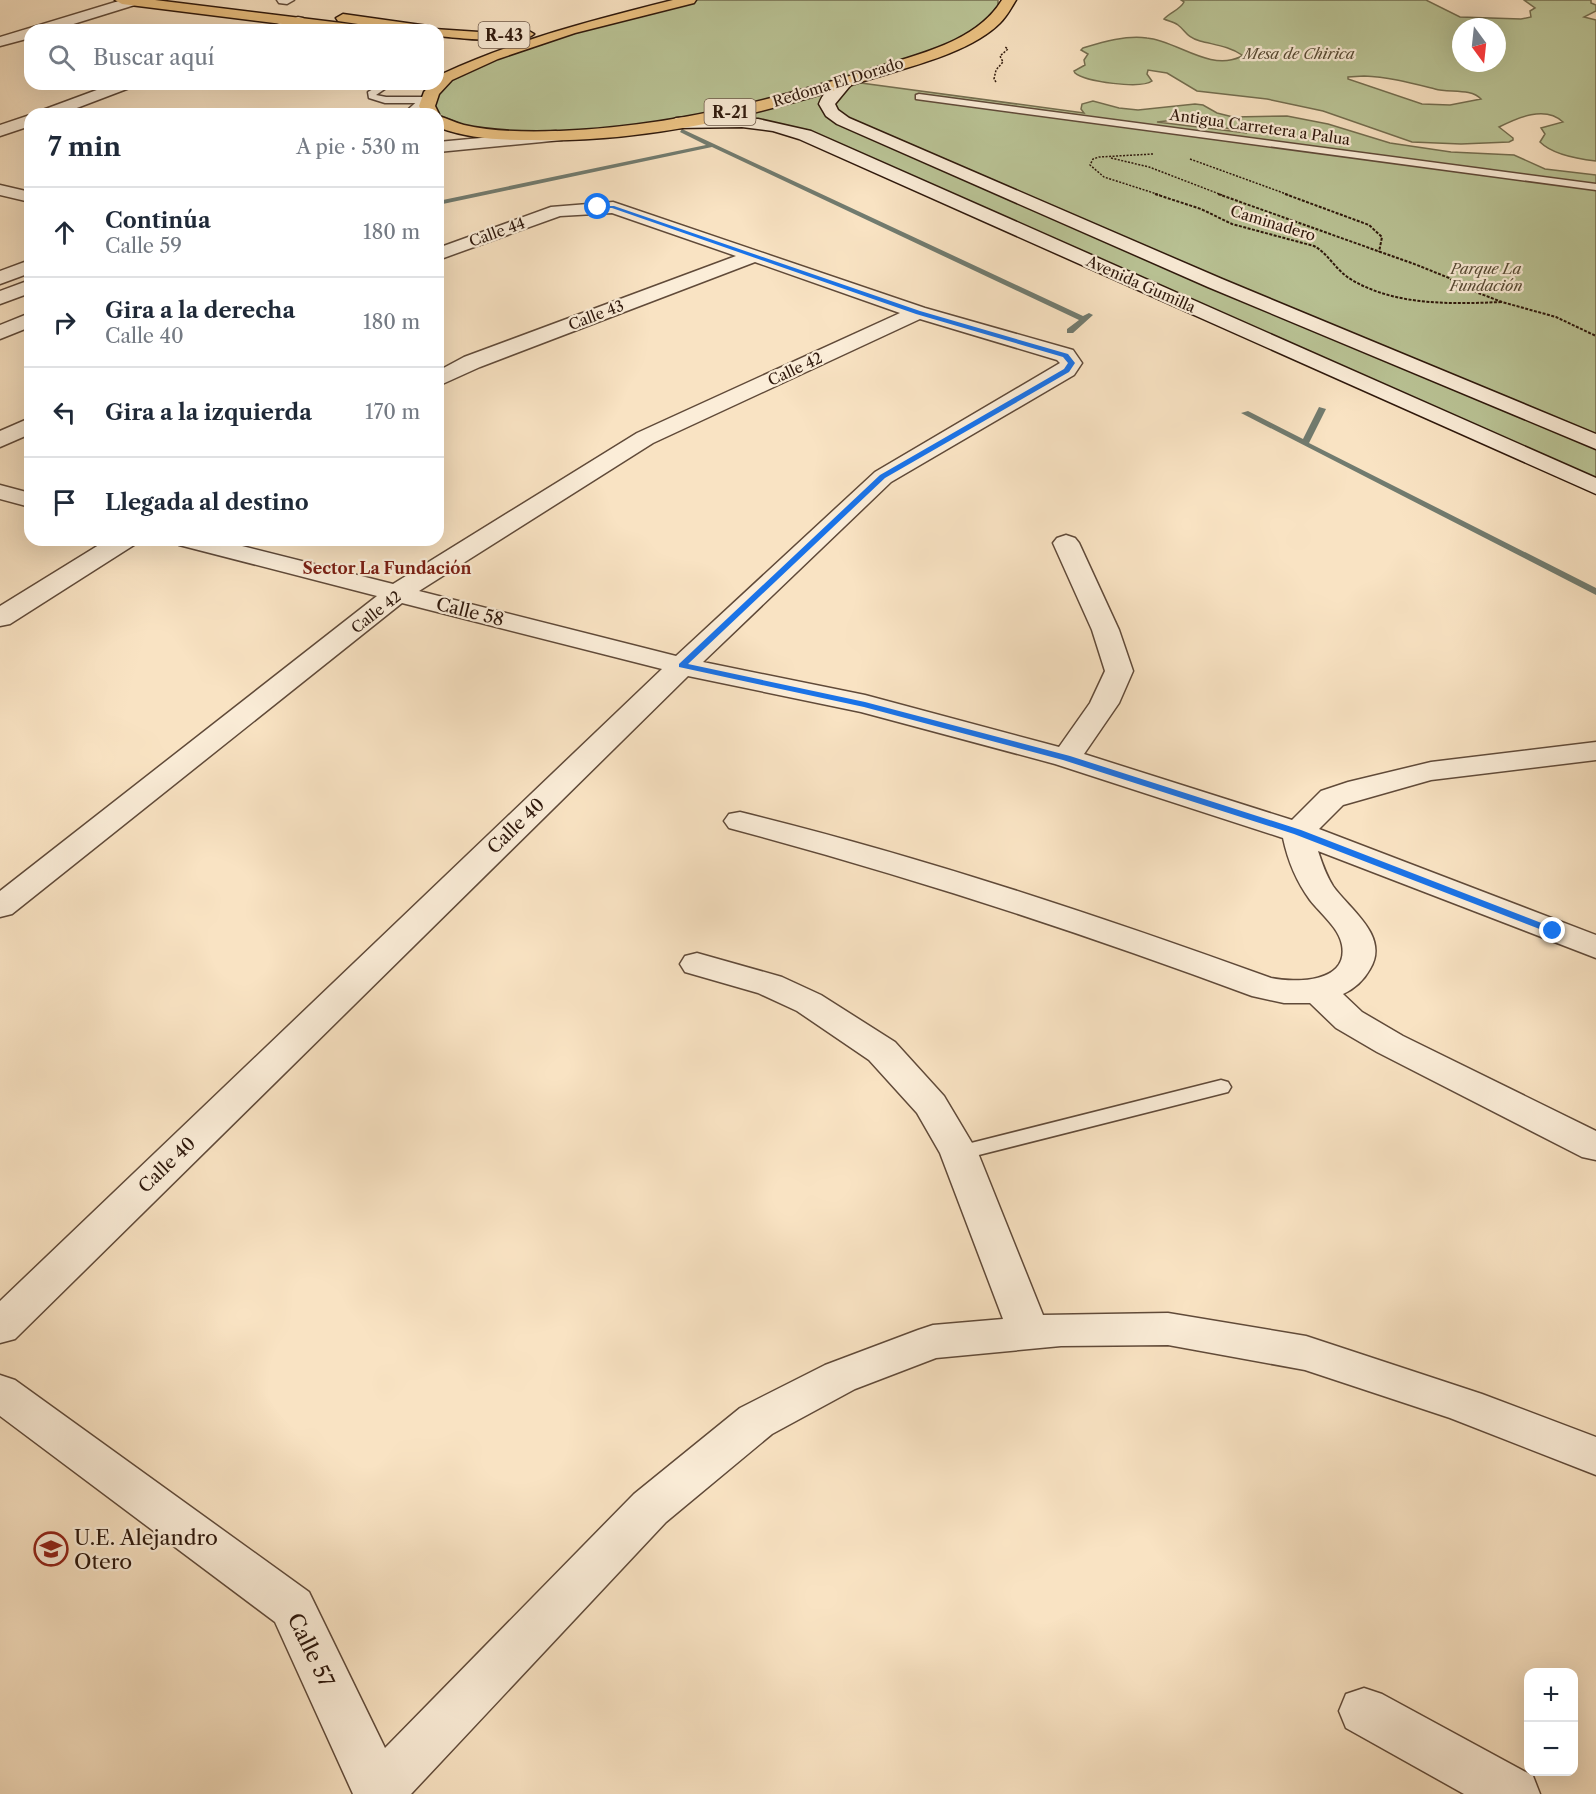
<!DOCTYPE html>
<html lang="es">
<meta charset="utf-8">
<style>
:root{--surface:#fff;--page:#f2f2f3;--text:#1f2937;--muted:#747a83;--line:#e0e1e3}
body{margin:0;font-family:"Libre Caslon Text",serif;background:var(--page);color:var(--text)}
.controls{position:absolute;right:18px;bottom:18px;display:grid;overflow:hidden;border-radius:12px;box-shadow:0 6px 24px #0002}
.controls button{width:54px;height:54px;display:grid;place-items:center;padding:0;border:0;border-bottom:2px solid var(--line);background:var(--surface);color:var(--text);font:30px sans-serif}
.compass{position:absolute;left:1452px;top:18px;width:54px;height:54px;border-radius:50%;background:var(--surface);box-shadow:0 6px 24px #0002;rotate:165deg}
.stop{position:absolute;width:18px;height:18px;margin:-14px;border:4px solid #1a73e8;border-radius:50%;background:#fff}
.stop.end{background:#1a73e8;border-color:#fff;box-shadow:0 2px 6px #0008}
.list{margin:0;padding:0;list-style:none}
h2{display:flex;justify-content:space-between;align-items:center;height:78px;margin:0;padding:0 24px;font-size:26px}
h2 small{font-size:20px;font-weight:400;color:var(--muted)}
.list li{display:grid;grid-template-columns:39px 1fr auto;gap:18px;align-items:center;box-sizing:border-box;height:90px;padding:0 24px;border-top:2px solid var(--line)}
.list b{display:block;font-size:22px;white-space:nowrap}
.list p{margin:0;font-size:20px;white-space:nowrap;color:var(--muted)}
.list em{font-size:20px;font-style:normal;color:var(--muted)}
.icon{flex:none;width:33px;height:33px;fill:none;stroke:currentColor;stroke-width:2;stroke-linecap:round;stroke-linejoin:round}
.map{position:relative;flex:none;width:1596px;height:1794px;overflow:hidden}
.search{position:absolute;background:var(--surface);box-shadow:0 6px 24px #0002;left:24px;top:24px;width:420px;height:66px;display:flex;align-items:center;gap:15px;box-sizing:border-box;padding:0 21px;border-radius:18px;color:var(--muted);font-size:22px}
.panel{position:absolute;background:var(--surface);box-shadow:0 6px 24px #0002;left:24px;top:108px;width:420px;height:438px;border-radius:18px}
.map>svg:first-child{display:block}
</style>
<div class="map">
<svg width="1596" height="1794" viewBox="0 0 1596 1794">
<rect width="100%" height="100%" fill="#f9e3c3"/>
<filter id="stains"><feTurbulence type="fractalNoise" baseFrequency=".00333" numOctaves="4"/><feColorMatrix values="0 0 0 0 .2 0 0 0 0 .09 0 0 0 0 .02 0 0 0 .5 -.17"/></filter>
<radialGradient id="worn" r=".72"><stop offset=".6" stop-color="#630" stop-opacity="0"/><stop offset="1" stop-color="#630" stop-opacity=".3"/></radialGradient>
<g fill="#bac496" stroke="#746e50" stroke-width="1.5" fill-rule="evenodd">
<path d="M696 0H998V9L987 23 949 44 853 77 699 117 576 133 475 130 437 114 434 99 437 92 461 72 554 37Z"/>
<path d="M1181 0H1426L1460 17 1521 19 1531 17 1530 11 1535 8 1524 0H1591V3L1596 5V11L1584 17 1596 20V161C1578 159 1553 155 1540 142L1545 134 1541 128 1563 122C1545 105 1517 118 1499 127L1513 138V140L1509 142 1461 144 1412 142 1323 111 1267 99 1197 91 1167 73 1148 70 1147 74 1152 81C1141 89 1085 82 1075 73L1074 71 1085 65 1084 60 1088 54 1081 50 1083 48C1103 42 1126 35 1147 38 1177 41 1209 71 1240 57L1242 55C1229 46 1215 45 1200 41 1186 37 1186 31 1178 25 1174 22 1168 21 1164 19 1170 12 1180 10 1184 2ZM1461 27H1497V63H1461ZM1364 76C1389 77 1411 83 1435 89 1449 93 1471 88 1481 99L1450 105 1422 104 1348 79V77Z"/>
<path d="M846 81 1084 113 1081 109 1082 104 1093 101 1119 108 1138 110 1195 104 1203 105 1217 113 1233 117 1287 116 1328 124 1390 143 1451 152 1514 155 1545 169 1596 175V442L843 121 829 98ZM1175 120 1196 121 1247 133 1157 122Z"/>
<path d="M837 85 825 109 1596 445V484L796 129 714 117Z"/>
</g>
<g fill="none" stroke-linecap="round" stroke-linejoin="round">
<g fill="#717b6f" fill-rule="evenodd">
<path d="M682 129 1083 316 1089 313 1093 315 1073 333H1067V329L1079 320 712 147 438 205V201L706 145 680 132Z"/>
<path d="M1319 407 1326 409 1309 443 1596 588V595L1241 413 1248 411 1303 439Z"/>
</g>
<defs>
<g id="service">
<path d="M295 19 326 30H315L295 23Z"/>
<path d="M382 84H392L376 95 386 97H428L432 100 428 103H385L369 98 368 92Z"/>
<path d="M919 94 1596 184V190L916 99V95Z"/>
<path d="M275 110 283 112 284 114H271Z"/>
<path d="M1221 1080 1228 1082 1231 1087 1228 1092 959 1160 952 1158 948 1153 952 1148 959 1146Z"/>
</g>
<g id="minor">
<path d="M122 0 140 1 138 4 54 30H30V38L0 46V37Z"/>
<path d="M277 0H294L287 4 279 3Z"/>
<path d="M298 17 303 18 305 21C295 31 280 30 266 30L268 27Z"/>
<path d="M113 84H135L132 87 61 114H38L40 111Z"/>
<path d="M30 115V126L0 136V125Z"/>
<path d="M0 185 30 192V202L0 195Z"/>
<path d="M613 202 925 308 1073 350 1082 363 1074 375 891 482 703 662 865 695 1059 747 1090 703 1105 671 1092 630 1053 543 1057 538 1066 535 1075 538 1079 543 1119 630 1133 671 1119 703 1084 754 1292 820 1321 791 1348 782 1431 762 1596 742V760L1431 780 1343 805 1319 829 1596 935V958L1318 851C1322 863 1326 875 1333 886 1350 910 1390 936 1370 969 1364 980 1354 989 1343 994L1362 1012 1403 1036 1596 1131V1160L1582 1157 1377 1052 1336 1028 1310 1003H1284L1252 996C1080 932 906 875 729 828L724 821 729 814 740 812C920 856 1097 915 1271 978 1295 983 1349 983 1342 945 1339 928 1321 914 1310 900 1296 881 1288 861 1283 838L1055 764 861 712 688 676 15 1339 0 1343V1301L662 669 402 603 12 914 0 917V891L377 596 179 545 175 540H218L393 584 637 433 900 313 755 262 480 367 438 386V371L464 357 736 256 612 213 560 216 438 260V248L551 207ZM920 319 1057 360 1060 363 875 472 676 656 419 591 653 443Z"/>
<path d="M30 260V273L0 284V271Z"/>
<path d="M30 418V434L0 447V431Z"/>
<path d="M0 485 30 493V507L0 499Z"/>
<path d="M107 540H138L134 545 10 624 0 626V606Z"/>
<path d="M697 953 782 977 821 995 895 1042 944 1096 978 1153 1043 1315 1168 1313 1306 1336 1482 1394 1596 1437V1475L1450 1418 1305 1370 1168 1345 1061 1346 936 1358 855 1389 772 1434 666 1522 411 1794H353L275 1622 0 1416V1375L15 1380 309 1592 385 1748 634 1494 740 1408 825 1365 918 1330 933 1325 1003 1319 940 1153 917 1113 869 1060 797 1011 758 993 685 972 680 964 685 956Z"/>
<path d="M1364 1688 1382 1694 1533 1776 1540 1794H1464L1346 1728 1339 1711 1346 1694Z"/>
</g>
<g id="tertiary">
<path d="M428 95 436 100 421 114H403L422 97Z"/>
<path d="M556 131 564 136 562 140 438 152V142Z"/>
<path d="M30 280V293L0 304V291Z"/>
<path d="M30 313V327L0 339V325Z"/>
</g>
<g id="secondary">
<path d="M846 76 854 81 835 104 838 110 849 118 1222 279 1596 434V449L1208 287 837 124 826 116 819 104C823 93 835 79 846 76Z"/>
<path d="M693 117 758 119 811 131 1596 478V494L799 139 773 131 742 127 676 128 668 123 676 118Z"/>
</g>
<g id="primary">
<path d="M115 0H155L366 26 373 30H331L122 4Z"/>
<path d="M673 0H696L694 3 575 33 498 59 452 80 439 94 435 106 439 114 438 115 423 114 419 106 424 92 431 84H438V77L442 74C516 40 593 20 673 0Z"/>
<path d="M1002 0H1016C1011 8 1007 16 1000 23 970 53 908 67 867 80 759 115 647 143 532 140 501 140 468 139 438 127V116C447 118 455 123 464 125 494 132 529 132 560 131 667 127 770 101 872 69 917 54 976 43 1002 0Z"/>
<path d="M343 14 428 26 434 29 479 32 527 30 534 34C523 45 456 38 438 36V30H398L338 21 336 18Z"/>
</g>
</defs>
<use href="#service" stroke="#604a39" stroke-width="3"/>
<use href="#minor" stroke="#604a39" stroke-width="3"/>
<use href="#tertiary" stroke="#604a39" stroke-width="3"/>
<use href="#secondary" stroke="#2d170b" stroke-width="3"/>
<use href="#primary" stroke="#2d170b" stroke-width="3"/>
<g stroke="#2d170b" stroke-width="1.5" stroke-dasharray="2 1.5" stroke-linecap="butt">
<path d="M996 82 994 79 996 70 1003 62 1000 56 1008 49 1005 47"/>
<path d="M1153 154 1099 157 1093 159 1090 165 1104 177 1160 195"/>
<path d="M1111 158 1149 167 1222 195"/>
<path d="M1190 159 1289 195"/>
</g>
<g stroke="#2d170b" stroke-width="2" stroke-dasharray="3 1.5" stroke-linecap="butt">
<path d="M1155 194 1201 209 1232 224 1314 246C1328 253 1336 271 1352 280 1396 306 1452 304 1502 302"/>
<path d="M1218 194 1417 265 1449 278 1460 286 1502 302 1556 317 1596 336"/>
<path d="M1285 194 1369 225 1382 237 1379 252"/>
</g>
<use href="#service" fill="#fbedd8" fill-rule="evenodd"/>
<use href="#minor" fill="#fbedd8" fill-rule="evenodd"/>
<use href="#tertiary" fill="#fbedd8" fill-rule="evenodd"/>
<use href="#secondary" fill="#fbedd8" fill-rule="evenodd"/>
<use href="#primary" fill="#ecc282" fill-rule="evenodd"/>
</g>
<path fill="#1a73e8" d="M598 206H614L920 311 1068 354 1075 363 1069 372 885 478 688 664 865 702 1070 756 1301 830 1557 929V933H1550L1294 834 1063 760 864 707 679 667V664L880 475 1064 369 1068 363 1063 357 916 314 612 208H596Z"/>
<defs>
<symbol id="school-ring" viewBox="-11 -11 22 22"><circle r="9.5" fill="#fbedd8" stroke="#8f2418" stroke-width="1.5"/><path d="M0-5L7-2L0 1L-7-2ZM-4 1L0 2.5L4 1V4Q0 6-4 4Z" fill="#8f2418"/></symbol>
</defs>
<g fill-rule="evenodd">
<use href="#school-ring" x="32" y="1530" width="38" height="38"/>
</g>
<g text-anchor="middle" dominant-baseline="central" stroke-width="4.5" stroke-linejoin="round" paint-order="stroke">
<g font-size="15" font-style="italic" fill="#574b35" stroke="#fbedd8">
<text x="1299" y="53">Mesa de Chirica</text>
<text x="1486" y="268">Parque La<tspan x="1486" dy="17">Fundación</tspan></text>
</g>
<g font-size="15" fill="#2d170b" stroke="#fbedd8">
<text transform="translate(838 82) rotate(-17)">Redoma El Dorado</text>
<text transform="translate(1260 127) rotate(8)">Antigua Carretera a Palua</text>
<text transform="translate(1273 223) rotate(17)">Caminadero</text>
<text transform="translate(497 232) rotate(-20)">Calle 44</text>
<text transform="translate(1141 284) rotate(24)">Avenida Gumilla</text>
<text transform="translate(596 315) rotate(-21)">Calle 43</text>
<text transform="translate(795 369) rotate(-25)">Calle 42</text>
<text transform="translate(376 612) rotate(-38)">Calle 42</text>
</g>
<g fill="#fbedd8" stroke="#6b5748" stroke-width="1.5">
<rect x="478.5" y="22" width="51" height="26" rx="4.5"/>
<rect x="704.5" y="99" width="51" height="26" rx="4.5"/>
</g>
<g font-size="16" font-weight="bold" fill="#2d170b">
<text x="504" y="35">R-43</text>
<text x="730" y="112">R-21</text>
</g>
<g font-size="16" font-weight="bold" fill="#7a1f14" stroke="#fbedd8">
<text x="387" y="568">Sector La Fundación</text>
</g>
<g font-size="18" fill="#2d170b" stroke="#fbedd8">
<text transform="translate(470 612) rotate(14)">Calle 58</text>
<text transform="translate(516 826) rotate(-44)">Calle 40</text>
<text transform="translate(167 1165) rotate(-44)">Calle 40</text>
</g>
<g font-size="21" fill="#2d170b" stroke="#fbedd8" text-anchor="start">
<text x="74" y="1537">U.E. Alejandro<tspan x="74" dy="24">Otero</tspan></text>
</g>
<g font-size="21" fill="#2d170b" stroke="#fbedd8">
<text transform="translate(311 1650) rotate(64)">Calle 57</text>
</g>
</g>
<rect width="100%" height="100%" filter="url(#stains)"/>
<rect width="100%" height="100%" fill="url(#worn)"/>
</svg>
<div class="controls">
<button>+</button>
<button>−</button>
</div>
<svg class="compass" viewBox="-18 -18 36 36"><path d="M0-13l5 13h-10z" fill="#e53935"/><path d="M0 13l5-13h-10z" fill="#747a83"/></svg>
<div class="stop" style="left:598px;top:207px"></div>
<div class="stop end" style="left:1553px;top:931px"></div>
<div class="search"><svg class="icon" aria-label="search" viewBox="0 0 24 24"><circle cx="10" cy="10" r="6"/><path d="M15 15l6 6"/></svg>Buscar aquí</div>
<section class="panel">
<h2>7 min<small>A pie · 530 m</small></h2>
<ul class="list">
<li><svg class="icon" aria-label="ahead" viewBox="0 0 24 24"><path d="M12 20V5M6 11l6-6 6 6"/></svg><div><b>Continúa</b><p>Calle 59</p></div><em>180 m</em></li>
<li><svg class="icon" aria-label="right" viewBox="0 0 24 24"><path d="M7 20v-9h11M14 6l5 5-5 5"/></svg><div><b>Gira a la derecha</b><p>Calle 40</p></div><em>180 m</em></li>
<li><svg class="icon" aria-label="left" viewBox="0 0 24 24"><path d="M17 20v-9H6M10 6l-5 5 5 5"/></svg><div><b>Gira a la izquierda</b></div><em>170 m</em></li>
<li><svg class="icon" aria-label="arrive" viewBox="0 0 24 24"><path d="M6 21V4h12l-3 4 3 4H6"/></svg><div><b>Llegada al destino</b></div></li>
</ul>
</section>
</div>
